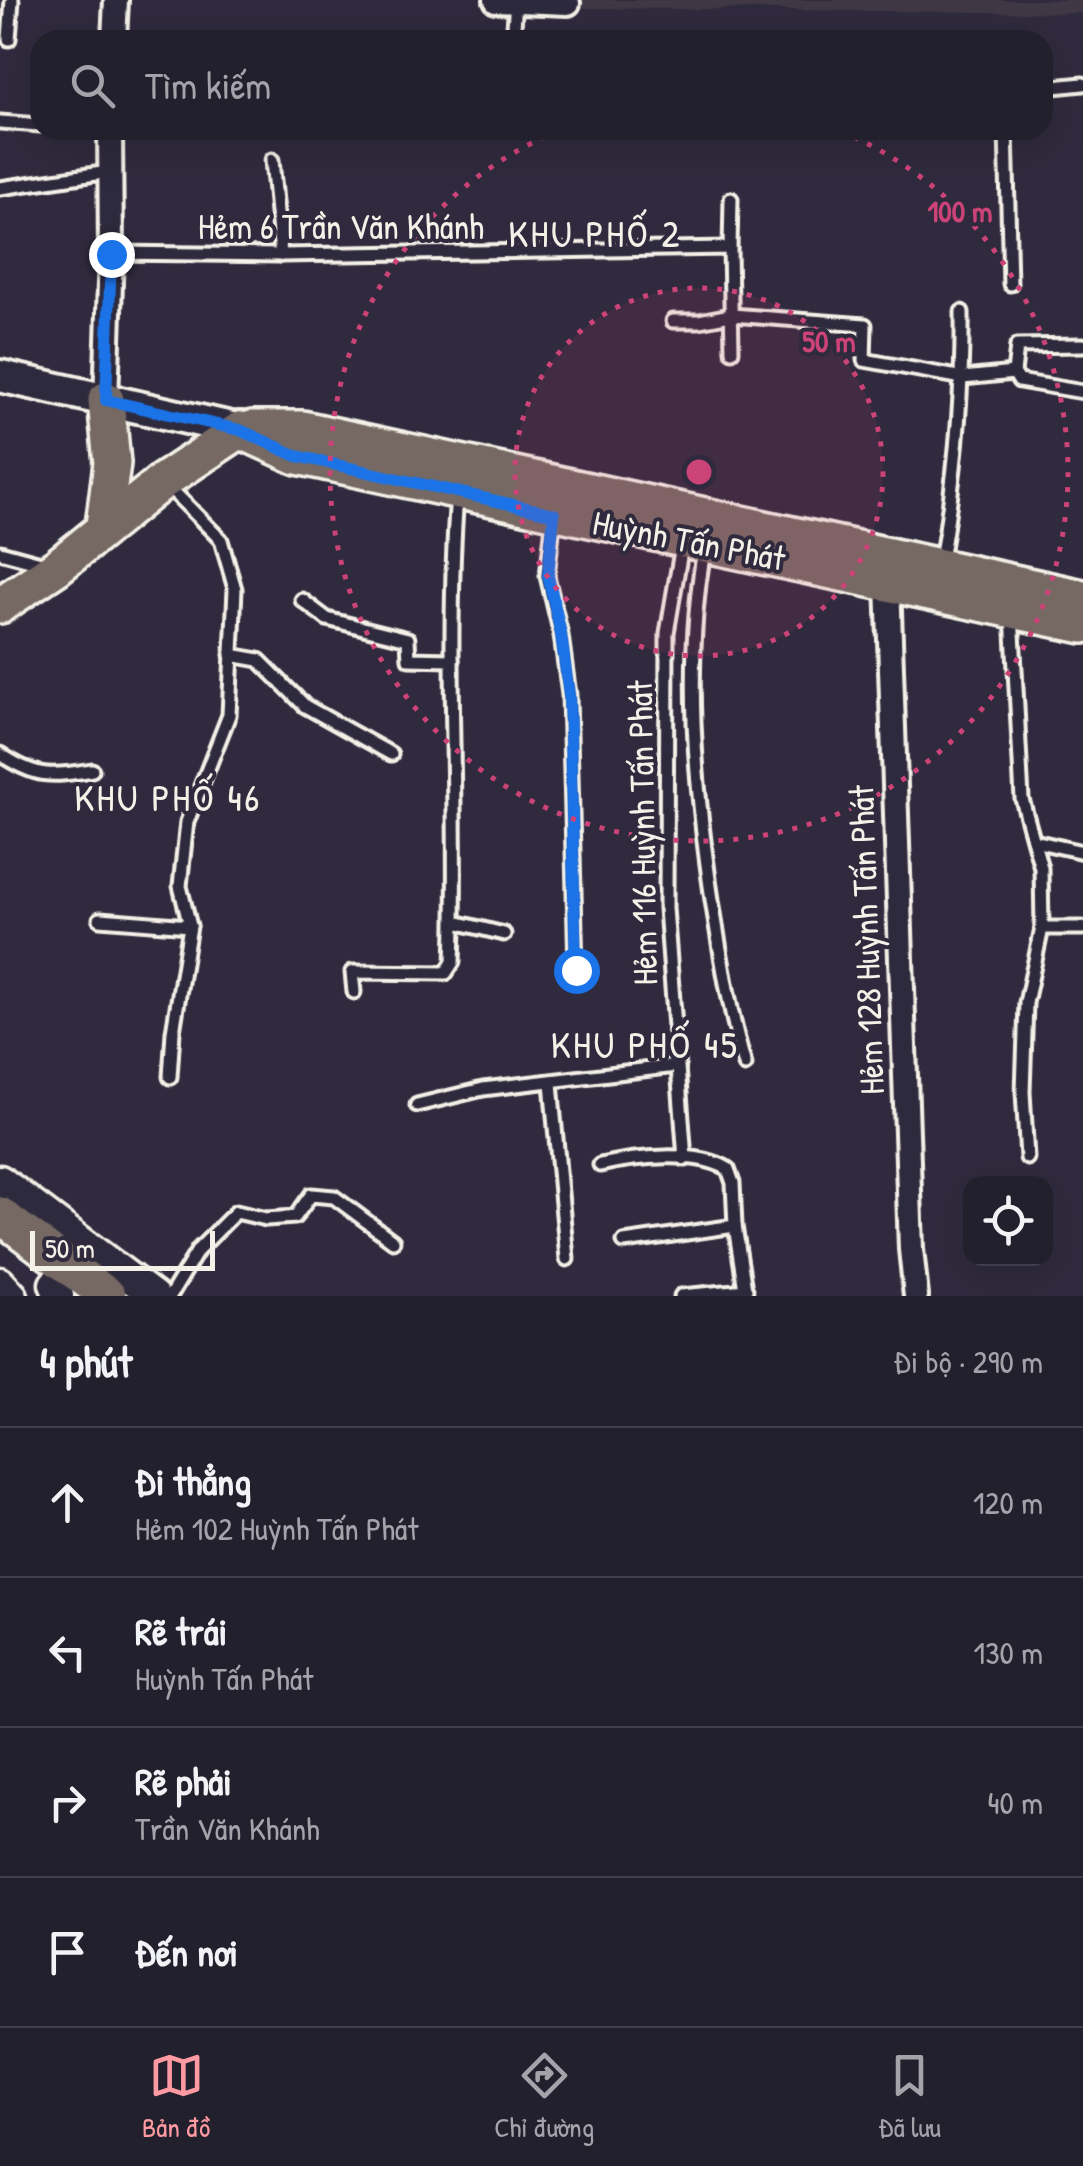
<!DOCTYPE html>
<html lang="vi">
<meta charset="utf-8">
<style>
:root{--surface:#23202e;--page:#2f2d3a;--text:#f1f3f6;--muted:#a3a3aa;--line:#403e4a;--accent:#ff9aa2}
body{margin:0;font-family:"Patrick Hand",sans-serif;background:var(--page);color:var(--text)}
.controls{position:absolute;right:30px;bottom:30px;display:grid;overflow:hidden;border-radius:20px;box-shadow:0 10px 40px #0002}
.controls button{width:90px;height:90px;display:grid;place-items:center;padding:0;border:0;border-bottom:2px solid var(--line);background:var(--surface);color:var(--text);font:50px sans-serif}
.scale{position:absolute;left:30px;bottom:25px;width:185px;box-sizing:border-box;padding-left:10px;border:5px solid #f4f1e8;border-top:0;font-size:28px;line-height:35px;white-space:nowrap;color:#f4f1e8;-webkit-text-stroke:8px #2f2a3d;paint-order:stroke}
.stop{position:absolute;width:30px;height:30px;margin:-22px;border:8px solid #1a73e8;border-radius:50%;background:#fff}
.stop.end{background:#1a73e8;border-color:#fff;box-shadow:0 2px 10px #0008}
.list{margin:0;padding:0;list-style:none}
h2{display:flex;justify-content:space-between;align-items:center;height:130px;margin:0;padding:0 40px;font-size:42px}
h2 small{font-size:32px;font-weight:400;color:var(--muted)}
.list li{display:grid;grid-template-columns:65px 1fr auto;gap:30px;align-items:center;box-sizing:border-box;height:150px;padding:0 40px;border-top:2px solid var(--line)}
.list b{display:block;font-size:38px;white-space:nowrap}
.list p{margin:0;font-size:32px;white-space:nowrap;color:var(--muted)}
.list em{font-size:32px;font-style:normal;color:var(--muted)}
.icon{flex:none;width:55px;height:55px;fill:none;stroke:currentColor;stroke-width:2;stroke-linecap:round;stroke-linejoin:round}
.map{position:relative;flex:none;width:1083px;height:1296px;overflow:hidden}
.search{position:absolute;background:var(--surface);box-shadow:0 10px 40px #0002;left:30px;right:30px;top:30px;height:110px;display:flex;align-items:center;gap:25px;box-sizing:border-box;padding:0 35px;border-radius:30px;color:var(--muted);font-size:38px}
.sheet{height:730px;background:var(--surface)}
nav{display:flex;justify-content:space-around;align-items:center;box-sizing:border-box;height:140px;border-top:2px solid var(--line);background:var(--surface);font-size:28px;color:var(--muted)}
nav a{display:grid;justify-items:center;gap:5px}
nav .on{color:var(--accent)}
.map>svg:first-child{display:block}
</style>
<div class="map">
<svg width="1083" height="1296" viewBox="0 0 1083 1296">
<rect width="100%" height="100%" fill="#2f2a3d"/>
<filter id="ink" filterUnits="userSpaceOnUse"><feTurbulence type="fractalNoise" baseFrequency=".01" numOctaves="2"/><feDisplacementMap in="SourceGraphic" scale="20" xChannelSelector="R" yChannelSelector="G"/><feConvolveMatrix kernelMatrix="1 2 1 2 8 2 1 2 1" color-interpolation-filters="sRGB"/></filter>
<g filter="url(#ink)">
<path fill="#413945" d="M583 0H1083V13L582 8Z"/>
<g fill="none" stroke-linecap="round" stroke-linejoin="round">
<defs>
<g id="service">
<path d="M9 39 12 0"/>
<path d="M513 40 516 1"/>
<path d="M1043 88 1083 84"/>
<path d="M0 122 40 125"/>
<path d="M1006 130 1010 284"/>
<path d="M272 160 281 255"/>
<path d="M0 188 109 172"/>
<path d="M730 248 731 199"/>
<path d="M111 253 281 255 730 248 732 351"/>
<path d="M673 321H699L731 315 865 325 864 360 963 378 1014 373"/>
<path d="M1014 373 1017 346 1083 345"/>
<path d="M1014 373 1019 381 1083 392"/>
<path d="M168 486 221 540 235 589 229 715 187 822 180 886 190 926 173 1032 170 1077"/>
<path d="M554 516 547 576 561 635 569 695 576 970"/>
<path d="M682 545 667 633 666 908 685 1159"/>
<path d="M704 550C684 665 695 785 712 900 721 956 729 1010 745 1065"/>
<path d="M0 552 48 565"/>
<path d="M941 561C955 478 963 396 962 312"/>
<path d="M302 600 327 619 408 639 409 659 452 660"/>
<path d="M1012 614 1022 799 1041 868 1042 928 1026 1003 1023 1092 1027 1158"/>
<path d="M231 655 259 660 305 706 391 754"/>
<path d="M0 754C36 778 50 777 92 770"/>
<path d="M1034 841 1083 852"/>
<path d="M100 919 190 926"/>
<path d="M455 922 504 934"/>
<path d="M1042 928H1083"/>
<path d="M354 992 352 972 446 973 453 962C459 806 445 651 457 495"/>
<path d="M551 1083 567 1259"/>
<path d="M417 1105 483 1089 676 1066"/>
<path d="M600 1165C635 1157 697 1150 728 1169L733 1183 735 1226 746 1296"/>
<path d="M624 1242 735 1226"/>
<path d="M170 1296 198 1250 236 1212 266 1219 295 1217 311 1195 334 1197 393 1241"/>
<path d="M681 1296 746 1290"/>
</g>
<g id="minor">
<path d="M496 0 568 3"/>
<path d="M114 40 116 0"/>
<path d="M106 400 111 253 110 130"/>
<path d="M888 582 911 1249 916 1296"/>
</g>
<g id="tertiary">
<path d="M0 1180 154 1296"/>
<path d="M0 1282 13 1296"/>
<path d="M54 1284 59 1296"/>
</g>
<path id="secondary" d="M0 376 240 430"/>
<g id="primary">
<path d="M252 429H303L1083 598"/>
<path d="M240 430 297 456 1083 625"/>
<path d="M104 526 112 463 106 400"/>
<path d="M0 605 57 567 163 481 240 430"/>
<path d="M0 1215 108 1296"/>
</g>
</defs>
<use href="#service" stroke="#f4f1e8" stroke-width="19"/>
<use href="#minor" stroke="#f4f1e8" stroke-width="30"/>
<use href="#tertiary" stroke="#f4f1e8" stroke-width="35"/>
<use href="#secondary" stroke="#f4f1e8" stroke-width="38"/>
<use href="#primary" stroke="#f4f1e8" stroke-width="42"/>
<use href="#service" stroke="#2f2a3d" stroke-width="11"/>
<use href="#minor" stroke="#2f2a3d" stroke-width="22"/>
<use href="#tertiary" stroke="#2f2a3d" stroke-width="28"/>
<use href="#secondary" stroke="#2f2a3d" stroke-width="30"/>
<use href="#primary" stroke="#766964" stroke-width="35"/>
</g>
</g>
<g fill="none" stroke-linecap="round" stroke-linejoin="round" filter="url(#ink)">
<path stroke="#1a73e8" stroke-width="12" d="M111 254 106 400 240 430 297 456 554 514 548 576 561 634 569 695 576 970"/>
</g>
<circle cx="699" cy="472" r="184" fill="#cc4377" fill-opacity=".12"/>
<g fill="none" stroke="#cc4377" stroke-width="5" stroke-dasharray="5 10">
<circle cx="699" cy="472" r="184"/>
<path d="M840 131A369 369 0 1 1 558 131"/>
</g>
<g text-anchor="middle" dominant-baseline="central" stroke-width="8" stroke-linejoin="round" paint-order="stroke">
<g font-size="35" fill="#f4f1e8" stroke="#2f2a3d">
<text x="341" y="226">Hẻm 6 Trần Văn Khánh</text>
<text transform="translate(689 540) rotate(11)">Huỳnh Tấn Phát</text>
<text transform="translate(642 833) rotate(-91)">Hẻm 116 Huỳnh Tấn Phát</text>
<text transform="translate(866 940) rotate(-92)">Hẻm 128 Huỳnh Tấn Phát</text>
</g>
<g font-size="38" letter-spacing="2.5" fill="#f4f1e8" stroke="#2f2a3d">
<text x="595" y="233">KHU PHỐ 2</text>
<text x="168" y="797">KHU PHỐ 46</text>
<text x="645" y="1044">KHU PHỐ 45</text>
</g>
</g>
<circle cx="699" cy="472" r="15" fill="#cc4377" stroke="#2f2a3d" stroke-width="5"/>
<g font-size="30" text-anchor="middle" font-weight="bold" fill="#cc4377" stroke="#2f2a3d" stroke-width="8" stroke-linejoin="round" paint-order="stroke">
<text x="960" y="222">100 m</text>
<text x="829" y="352">50 m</text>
</g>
</svg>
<div class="controls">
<button><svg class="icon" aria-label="locate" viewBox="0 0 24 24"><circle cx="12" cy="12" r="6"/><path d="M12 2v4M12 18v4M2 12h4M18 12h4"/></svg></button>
</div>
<div class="scale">50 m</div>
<div class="stop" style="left:576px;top:970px"></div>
<div class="stop end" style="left:111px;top:254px"></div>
<div class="search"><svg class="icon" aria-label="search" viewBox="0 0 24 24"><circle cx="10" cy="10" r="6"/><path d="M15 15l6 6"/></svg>Tìm kiếm</div>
</div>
<section class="sheet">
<h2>4 phút<small>Đi bộ · 290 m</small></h2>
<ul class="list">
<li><svg class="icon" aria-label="ahead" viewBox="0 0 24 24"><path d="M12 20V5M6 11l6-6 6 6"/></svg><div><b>Đi thẳng</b><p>Hẻm 102 Huỳnh Tấn Phát</p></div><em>120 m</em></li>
<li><svg class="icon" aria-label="left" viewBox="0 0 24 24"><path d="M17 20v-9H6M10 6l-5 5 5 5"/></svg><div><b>Rẽ trái</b><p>Huỳnh Tấn Phát</p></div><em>130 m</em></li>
<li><svg class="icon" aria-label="right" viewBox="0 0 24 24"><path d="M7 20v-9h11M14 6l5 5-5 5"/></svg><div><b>Rẽ phải</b><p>Trần Văn Khánh</p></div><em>40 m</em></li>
<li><svg class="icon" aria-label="arrive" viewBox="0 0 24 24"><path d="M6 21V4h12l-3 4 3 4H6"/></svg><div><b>Đến nơi</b></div></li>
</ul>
</section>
<nav>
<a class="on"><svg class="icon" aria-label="map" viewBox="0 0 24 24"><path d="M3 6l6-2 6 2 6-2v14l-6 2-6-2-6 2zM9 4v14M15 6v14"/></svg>Bản đồ</a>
<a><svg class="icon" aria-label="directions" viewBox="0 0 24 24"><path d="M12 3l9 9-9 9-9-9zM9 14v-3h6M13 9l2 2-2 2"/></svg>Chỉ đường</a>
<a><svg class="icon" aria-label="saved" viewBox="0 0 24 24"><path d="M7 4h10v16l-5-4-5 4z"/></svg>Đã lưu</a>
</nav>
